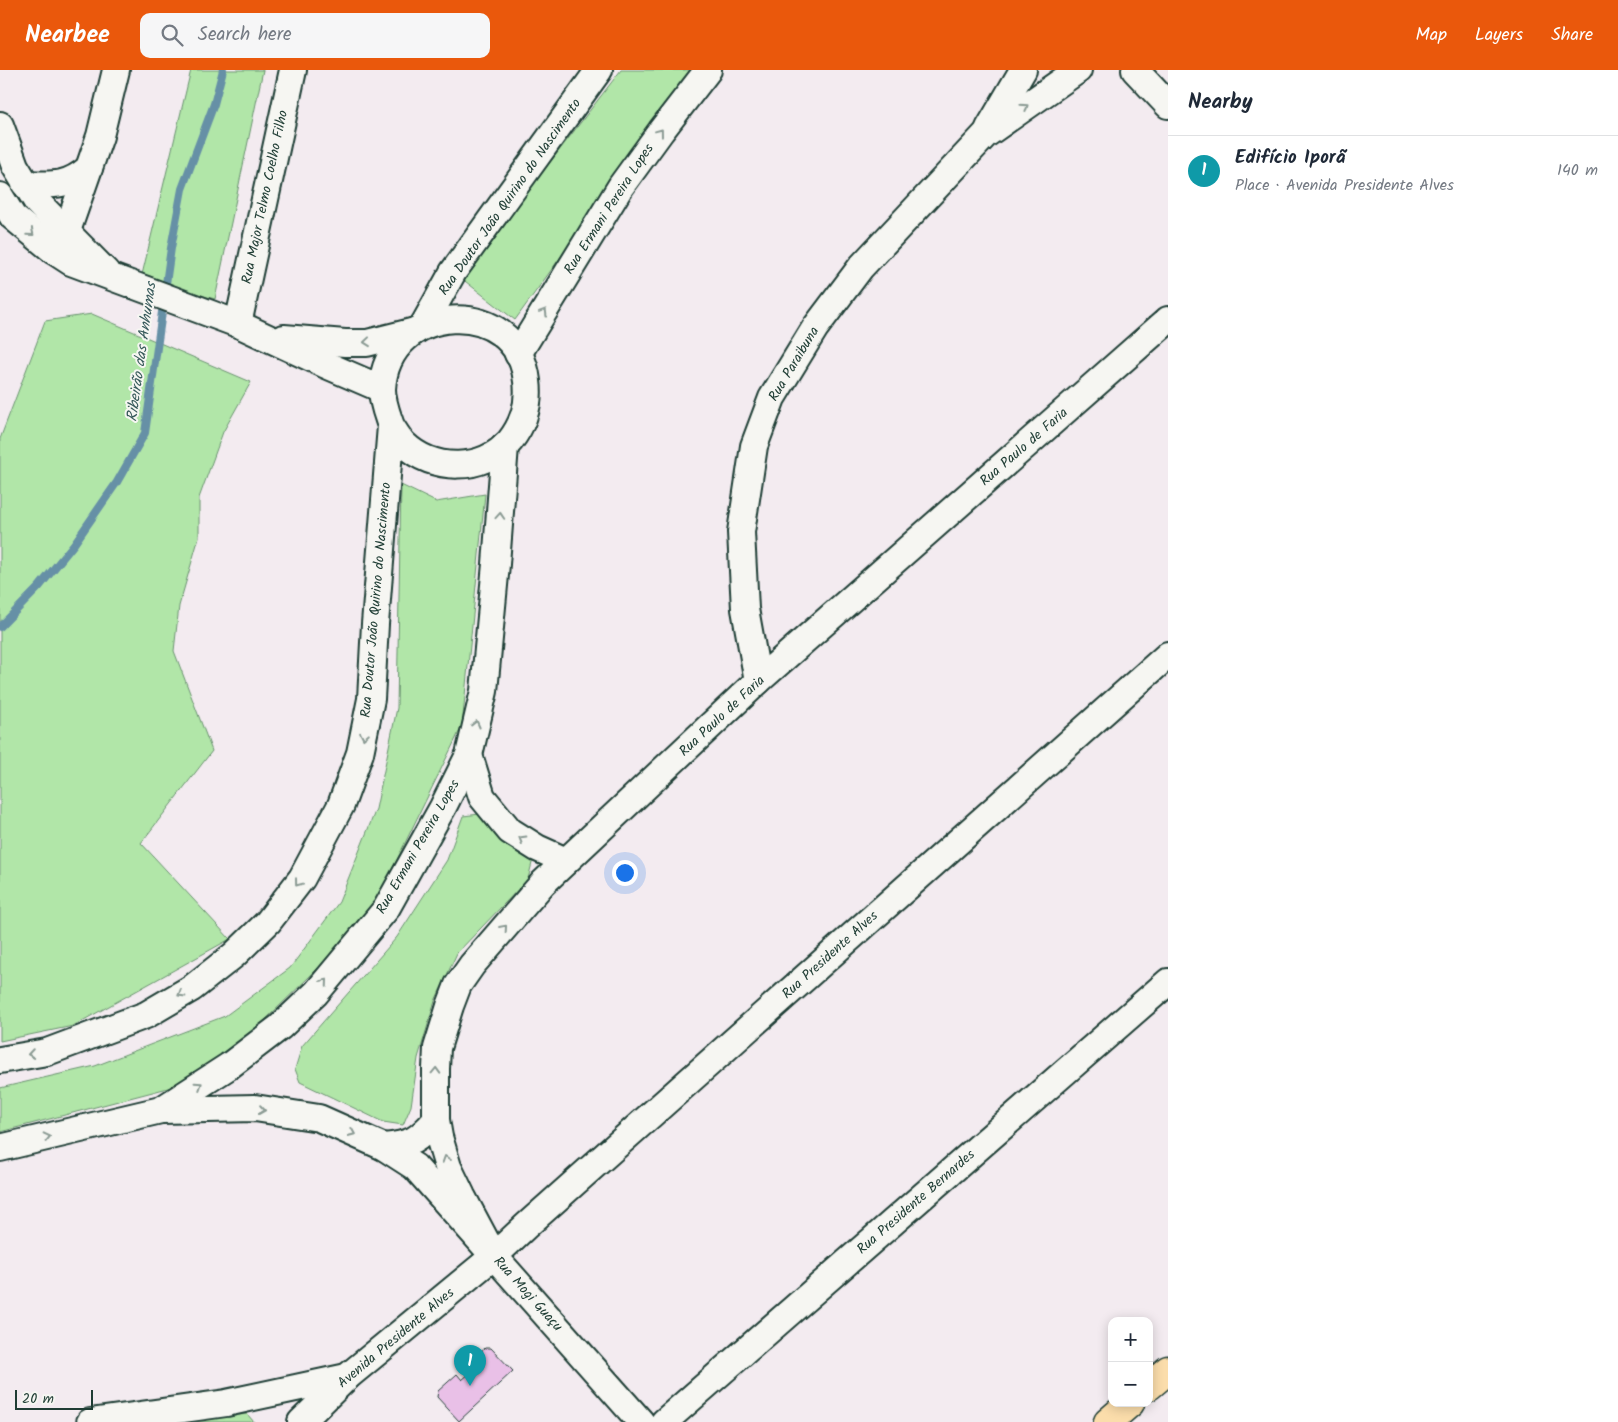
<!DOCTYPE html>
<meta charset="utf-8">
<style>
:root{--surface:#fff;--page:#f6f6f7;--text:#1f2937;--muted:#747a83;--line:#e0e1e3;--accent:#ea580c}
body{margin:0;font-family:Kalam,sans-serif;background:var(--page);color:var(--text)}
.controls{position:absolute;right:15px;bottom:15px;display:grid;overflow:hidden;border-radius:10px;box-shadow:0 2px 12px #0003}
.controls button{width:45px;height:45px;display:grid;place-items:center;padding:0;border:0;border-bottom:1px solid var(--line);background:var(--surface);color:var(--text);font:25px sans-serif}
.scale{position:absolute;left:15px;bottom:12px;width:78px;box-sizing:border-box;padding-left:5px;border:2px solid #1f3d34;border-top:0;font-size:14px;line-height:18px;white-space:nowrap;color:#1f3d34;-webkit-text-stroke:4px #f6f6f2;paint-order:stroke}
.you{position:absolute;left:624px;top:802px;width:18px;height:18px;margin:-12px;border:4px solid #fff;border-radius:50%;background:#1a73e8;box-shadow:0 0 0 8px #1a73e833}
.badge{display:grid;place-items:center;width:32px;height:32px;border-radius:50%;background:var(--accent);color:#fff;font-size:16px;font-weight:700}
.pin{position:absolute;translate:-50% -41px;filter:drop-shadow(0 1px 2px #0008)}
.pin::after{content:'';position:absolute;top:26px;width:18px;height:15px;background:inherit;clip-path:polygon(0 0,100% 0,50% 100%)}
.list{margin:0;padding:0;list-style:none}
h2{display:flex;justify-content:space-between;align-items:center;height:65px;margin:0;padding:0 20px;font-size:21px}
h2 small{font-size:16px;font-weight:400;color:var(--muted)}
.list li{display:grid;grid-template-columns:32px 1fr auto;gap:15px;align-items:center;box-sizing:border-box;height:70px;padding:0 20px;border-top:1px solid var(--line)}
.list b{display:block;font-size:19px;white-space:nowrap}
.list p{margin:0;font-size:16px;white-space:nowrap;color:var(--muted)}
.list em{font-size:16px;font-style:normal;color:var(--muted)}
.icon{flex:none;width:28px;height:28px;fill:none;stroke:currentColor;stroke-width:2;stroke-linecap:round;stroke-linejoin:round}
.map{position:relative;flex:none;width:1168px;height:1352px;overflow:hidden}
header{display:flex;align-items:center;gap:30px;box-sizing:border-box;height:70px;padding:0 25px;background:var(--accent);color:#fff}
header strong{font-size:24px}
nav{display:flex;gap:28px;margin-inline-start:auto;font-size:18px}
.search{width:350px;height:45px;background:var(--page);display:flex;align-items:center;gap:12px;box-sizing:border-box;padding:0 18px;border-radius:10px;color:var(--muted);font-size:19px}
main{display:flex}
aside{flex:1;background:var(--surface)}
.map>svg:first-child{display:block}
</style>
<header>
<strong>Nearbee</strong>
<div class="search"><svg class="icon" aria-label="search" viewBox="0 0 24 24"><circle cx="10" cy="10" r="6"/><path d="M15 15l6 6"/></svg>Search here</div>
<nav><a>Map</a><a>Layers</a><a>Share</a></nav>
</header>
<main>
<div class="map">
<svg width="1168" height="1352" viewBox="0 0 1168 1352">
<rect width="100%" height="100%" fill="#f3ebf0"/>
<filter id="ink" filterUnits="userSpaceOnUse"><feTurbulence type="fractalNoise" baseFrequency=".02" numOctaves="2"/><feDisplacementMap in="SourceGraphic" scale="10" xChannelSelector="R" yChannelSelector="G"/><feConvolveMatrix kernelMatrix="1 2 1 2 8 2 1 2 1" color-interpolation-filters="sRGB"/></filter>
<g filter="url(#ink)">
<g fill="#b1e6a8" stroke="#68926e">
<path d="M191 0H263L215 229 141 209Z"/>
<path d="M621 0H696L515 250 461 208Z"/>
<path d="M92 244 251 312 223 362 199 428V467L179 536 174 581 212 681 141 773 230 869 73 956 0 971V369L45 251Z"/>
<path d="M401 415 436 432 485 424 462 656 368 849 206 1008 0 1062V1018L95 996 225 946 290 898 339 832 376 739 397 638Z"/>
<path d="M480 744 533 789 528 809 457 883 435 931 418 988 411 1036 403 1055 383 1052 300 1012 295 999 302 976 397 867 447 790 463 746Z"/>
<path d="M247 1344 254 1352H181Z"/>
</g>
<g fill="none" stroke-linecap="round" stroke-linejoin="round">
<path stroke="#6690a6" stroke-width="8" d="M0 557 39 517 74 474 117 412 145 363 171 178 182 119 214 34 223 0"/>
</g>
<path fill="#e9c0e7" stroke="#1f3d34" d="M485 1278H491L513 1301 459 1351 437 1327 438 1321 457 1304 462 1310 479 1295 473 1289Z"/>
<g fill="none" stroke-linecap="round" stroke-linejoin="round">
<defs>
<g id="minor">
<path d="M1135 0 1168 35"/>
<path d="M0 55 15 96 37 132 106 202"/>
<path d="M989 58 1023 0"/>
<path d="M25 114C53 115 67 117 89 98"/>
<path d="M0 126 13 147 54 181 71 192 238 254 324 294 382 319"/>
<path d="M54 181 67 161 89 98 100 66 116 0"/>
<path d="M238 254 293 0"/>
<path d="M423 256 453 202 599 0"/>
<path d="M284 268 345 273H367L415 261"/>
<path d="M518 284 621 116 661 61 708 0"/>
<path d="M758 611 745 539 741 462 754 376 772 328 815 258 861 197 985 65 1078 0"/>
<path d="M469 685 482 727 510 761 537 778 566 791"/>
<path d="M0 990 47 982 146 945 192 918 234 885 268 852 302 808 341 735 360 683 371 629 375 554 391 356C387 344 382 332 382 319 387 231 517 224 527 311 530 333 524 353 510 371 483 402 433 402 404 374 399 369 395 362 391 356"/>
<path d="M161 1040 255 1038 319 1048 384 1077 415 1097 641 1352"/>
<path d="M384 1077C412 1074 417 1071 436 1050"/>
<path d="M0 1078 161 1040 229 996 280 957 316 923 386 839 443 737 469 685 484 621 496 494 505 376"/>
<path d="M494 1186 462 1126 448 1097 439 1067 436 1050V999L437 978 450 936 458 915 472 895 543 813 758 611 1168 250"/>
<path d="M90 1352 226 1333 347 1307"/>
<path d="M301 1352 347 1307 494 1186 526 1156 1168 585"/>
<path d="M664 1352 1168 912"/>
</g>
<g id="major">
<path d="M1149 1316 1168 1300"/>
<path d="M1108 1352 1130 1333"/>
</g>
</defs>
<use href="#minor" stroke="#1f3d34" stroke-width="30"/>
<use href="#major" stroke="#1f3d34" stroke-width="31"/>
<use href="#minor" stroke="#f6f6f2" stroke-width="26"/>
<use href="#major" stroke="#fbddab" stroke-width="28"/>
</g>
<defs><path id="oneway-chevron" d="M-2-3.5L2.5 0L-2 3.5" fill="none" stroke-width="1.6" stroke-linecap="round" stroke-linejoin="round" transform="scale(1.25)"/></defs>
<g stroke="#8a9a93">
<use href="#oneway-chevron" transform="translate(1025 37) rotate(-35)"/>
<use href="#oneway-chevron" transform="translate(660 62) rotate(-53)"/>
<use href="#oneway-chevron" transform="translate(31 163) rotate(40)"/>
<use href="#oneway-chevron" transform="translate(544 242) rotate(-59)"/>
<use href="#oneway-chevron" transform="translate(367 272) rotate(174)"/>
<use href="#oneway-chevron" transform="translate(500 446) rotate(-86)"/>
<use href="#oneway-chevron" transform="translate(476 654) rotate(-76)"/>
<use href="#oneway-chevron" transform="translate(364 666) rotate(101)"/>
<use href="#oneway-chevron" transform="translate(522 769) rotate(-149)"/>
<use href="#oneway-chevron" transform="translate(298 813) rotate(127)"/>
<use href="#oneway-chevron" transform="translate(504 858) rotate(-49)"/>
<use href="#oneway-chevron" transform="translate(325 912) rotate(-50)"/>
<use href="#oneway-chevron" transform="translate(181 924) rotate(150)"/>
<use href="#oneway-chevron" transform="translate(31 984) rotate(171)"/>
<use href="#oneway-chevron" transform="translate(436 1001) rotate(-88)"/>
<use href="#oneway-chevron" transform="translate(199 1015) rotate(-33)"/>
<use href="#oneway-chevron" transform="translate(262 1040) rotate(8)"/>
<use href="#oneway-chevron" transform="translate(352 1063) rotate(23)"/>
<use href="#oneway-chevron" transform="translate(47 1067) rotate(-13)"/>
<use href="#oneway-chevron" transform="translate(446 1089) rotate(-108)"/>
</g>
</g>
<g text-anchor="middle" dominant-baseline="central" stroke-width="4" stroke-linejoin="round" paint-order="stroke">
<g font-size="14" fill="#1f3d34" stroke="#f6f6f2">
<text transform="translate(265 127) rotate(-78)">Rua Major Telmo Coelho Filho</text>
<text transform="translate(510 127) rotate(-55)">Rua Doutor João Quirino do Nascimento</text>
<text transform="translate(609 139) rotate(-57)">Rua Ermani Pereira Lopes</text>
<text transform="translate(794 294) rotate(-59)">Rua Paraibuna</text>
<text transform="translate(1024 377) rotate(-41)">Rua Paulo de Faria</text>
<text transform="translate(376 530) rotate(-85)">Rua Doutor João Quirino do Nascimento</text>
<text transform="translate(722 646) rotate(-43)">Rua Paulo de Faria</text>
<text transform="translate(418 777) rotate(-60)">Rua Ermani Pereira Lopes</text>
<text transform="translate(830 885) rotate(-42)">Rua Presidente Alves</text>
<text transform="translate(916 1132) rotate(-41)">Rua Presidente Bernardes</text>
<text transform="translate(528 1224) rotate(48)">Rua Mogi Guaçu</text>
<text transform="translate(396 1268) rotate(-40)">Avenida Presidente Alves</text>
</g>
<g font-size="15" font-style="italic" fill="#37595a" stroke="#f6f6f2">
<text transform="translate(142 282) rotate(-82)">Ribeirão das Anhumas</text>
</g>
</g>
</svg>
<div class="controls">
<button>+</button>
<button>−</button>
</div>
<div class="scale">20 m</div>
<div class="you"></div>
<div class="pin badge" style="left:470px;top:1316px;background:#0f9aa8">1</div>
</div>
<aside>
<h2>Nearby<small></small></h2>
<ul class="list">
<li><span class="badge" style="background:#0f9aa8">1</span><div><b>Edifício Iporã</b><p>Place · Avenida Presidente Alves</p></div><em>140 m</em></li>
</ul>
</aside>
</main>
